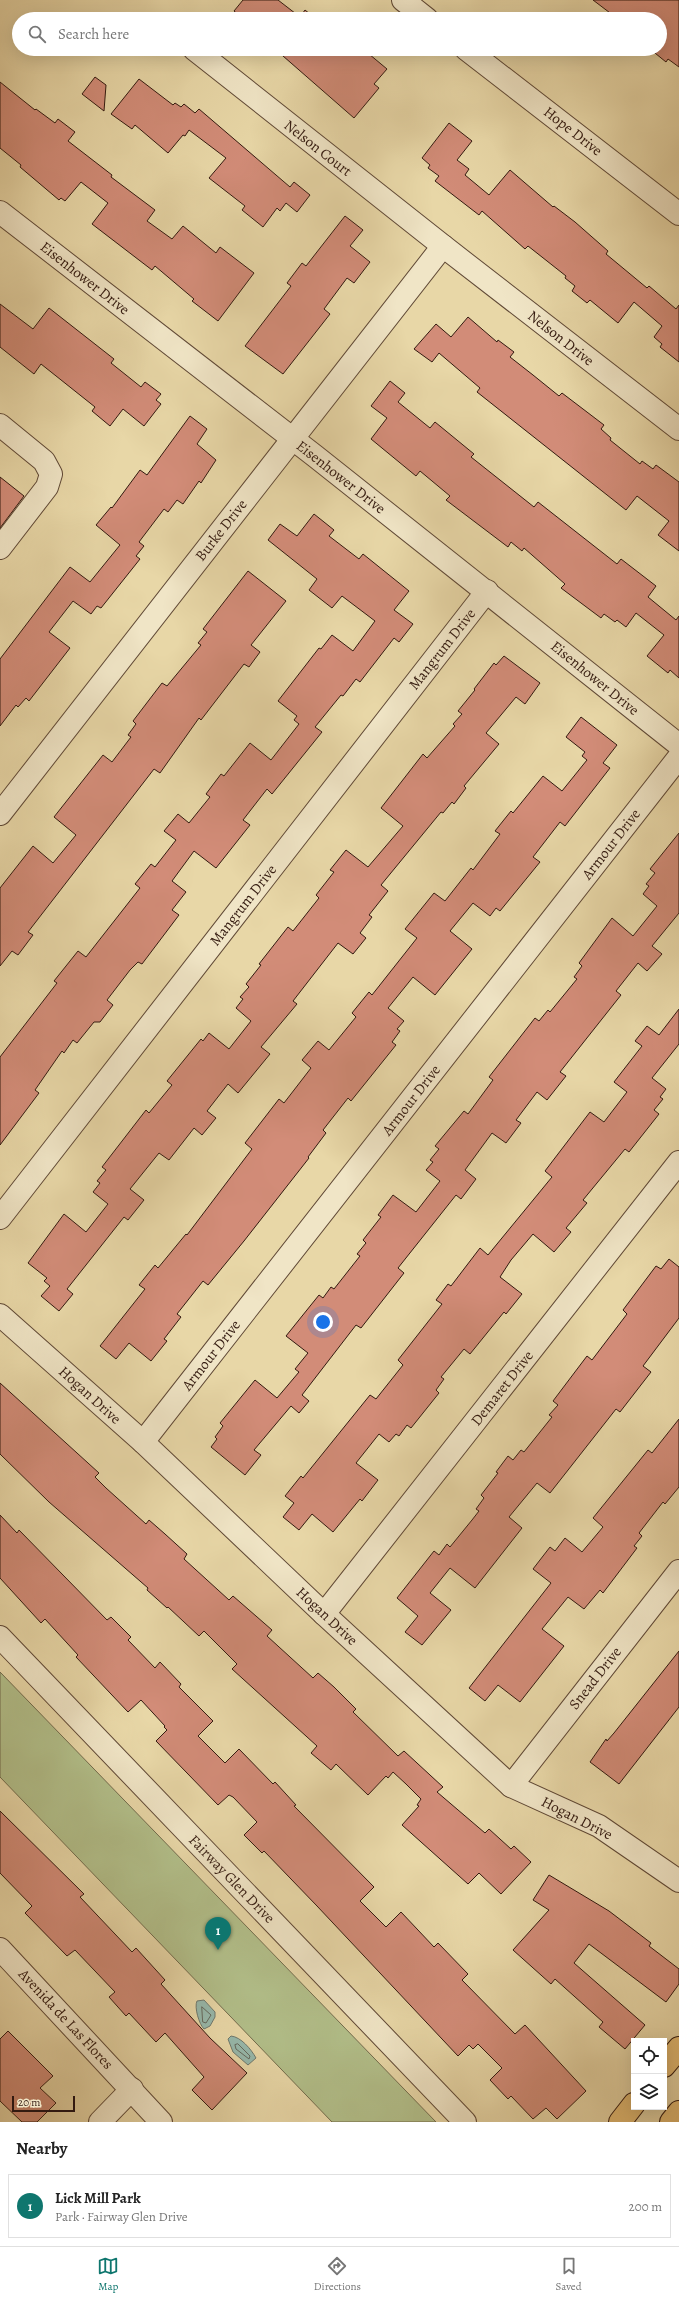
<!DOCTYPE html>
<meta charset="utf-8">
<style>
:root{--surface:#fff;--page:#f2f2f2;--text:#222;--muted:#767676;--line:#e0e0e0;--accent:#0f766e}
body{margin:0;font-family:Alegreya,serif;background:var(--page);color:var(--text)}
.controls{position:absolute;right:12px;bottom:12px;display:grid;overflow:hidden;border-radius:0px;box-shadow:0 4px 16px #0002}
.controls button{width:36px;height:36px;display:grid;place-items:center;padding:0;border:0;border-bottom:1px solid var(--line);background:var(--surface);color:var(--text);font:20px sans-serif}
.scale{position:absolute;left:12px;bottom:10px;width:63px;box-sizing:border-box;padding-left:4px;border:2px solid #331a10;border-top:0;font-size:11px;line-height:14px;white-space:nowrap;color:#331a10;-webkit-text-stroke:3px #f0e5c6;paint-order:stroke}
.you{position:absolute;left:323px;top:1322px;width:14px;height:14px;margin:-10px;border:3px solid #fff;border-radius:50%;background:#1a73e8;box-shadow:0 0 0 6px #1a73e833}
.badge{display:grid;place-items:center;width:26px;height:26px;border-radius:50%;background:var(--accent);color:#fff;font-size:13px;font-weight:700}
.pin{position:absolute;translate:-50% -33px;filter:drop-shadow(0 1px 2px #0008)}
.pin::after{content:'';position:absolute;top:21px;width:14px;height:12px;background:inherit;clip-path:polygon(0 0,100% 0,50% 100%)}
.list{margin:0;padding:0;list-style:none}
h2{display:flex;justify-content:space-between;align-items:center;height:52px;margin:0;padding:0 16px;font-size:17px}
h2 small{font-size:13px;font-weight:400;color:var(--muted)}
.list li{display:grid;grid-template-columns:26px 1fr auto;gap:12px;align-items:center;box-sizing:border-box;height:64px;margin:0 8px 8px;padding:0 8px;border:1px solid var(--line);border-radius:0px}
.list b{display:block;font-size:15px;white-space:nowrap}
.list p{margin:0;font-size:13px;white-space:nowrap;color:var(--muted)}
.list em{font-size:13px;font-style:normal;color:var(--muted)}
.icon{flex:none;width:22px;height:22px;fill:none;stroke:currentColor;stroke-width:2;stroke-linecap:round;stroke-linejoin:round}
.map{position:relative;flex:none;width:679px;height:2122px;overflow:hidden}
.search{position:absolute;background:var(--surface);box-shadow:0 4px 16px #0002;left:12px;right:12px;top:12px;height:44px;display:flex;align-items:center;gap:10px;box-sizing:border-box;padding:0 14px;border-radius:22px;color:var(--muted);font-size:15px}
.sheet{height:124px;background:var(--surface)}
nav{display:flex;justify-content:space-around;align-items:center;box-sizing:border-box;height:56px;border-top:1px solid var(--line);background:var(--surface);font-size:11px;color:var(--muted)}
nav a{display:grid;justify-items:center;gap:2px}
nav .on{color:var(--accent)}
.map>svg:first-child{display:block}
</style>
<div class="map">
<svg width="679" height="2122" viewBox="0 0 679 2122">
<rect width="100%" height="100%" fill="#e8d7a7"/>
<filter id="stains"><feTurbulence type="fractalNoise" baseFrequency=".005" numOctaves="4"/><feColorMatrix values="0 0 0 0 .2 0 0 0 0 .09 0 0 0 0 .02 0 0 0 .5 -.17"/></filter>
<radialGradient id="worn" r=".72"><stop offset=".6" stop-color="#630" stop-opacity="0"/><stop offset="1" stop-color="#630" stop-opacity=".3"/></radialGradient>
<path fill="#b2bf8a" stroke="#726c4d" d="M0 1672 436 2122H332L0 1777Z"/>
<g fill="#97b9ac" stroke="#6f796e">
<path d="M204 2000 215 2012V2017L210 2026 204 2029C199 2024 194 2007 197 2001Z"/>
<path d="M231 2036C241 2037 251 2049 256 2058L248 2065 233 2052 228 2039Z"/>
</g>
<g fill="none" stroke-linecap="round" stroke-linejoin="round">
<g stroke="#656a5e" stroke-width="1">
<path d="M202 2007 211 2015 206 2023 203 2022Z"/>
<path d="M238 2044 250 2056 249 2059 236 2049 235 2045Z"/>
</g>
</g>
<g fill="#d28c78" stroke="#331a10">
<path d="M243 0H278L300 17 305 10 316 19H240L241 17 234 11Z"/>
<path d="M593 0H679V67L668 59 666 62 650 49H660V19H618Z"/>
<path d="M275 49H363L387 69 374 84 379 88 354 118Z"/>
<path d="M95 77 106 85 104 111 82 94Z"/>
<path d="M139 79 173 105 175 103 181 107 184 104 195 113 199 109 290 187 294 182 310 195 297 212 286 203 280 211 277 208 263 227 242 210 245 206 209 178 226 158 189 130 185 136 183 135 168 153 135 125 132 129 111 114Z"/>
<path d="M0 82 35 110 36 109 55 123 58 119 75 132 68 141 112 175 111 177 155 210 147 221 172 239 183 226 216 253 220 247 254 273 218 321 192 301 194 299 155 266 152 270 92 224 108 203 81 182 65 201 61 198 59 200 20 167 21 165 0 148Z"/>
<path d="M449 123 472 141 457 160 469 169 465 175 489 195 510 170 553 207 554 206 575 222 608 251 606 254 647 288 649 286 676 309 679 305V362L660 347 662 344 654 337 662 326 634 302 618 323 590 300 587 303 572 291 575 286 565 278 566 276 528 246 525 249 482 211 479 215 435 181 439 176 428 168 430 165 422 158Z"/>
<path d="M345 216 363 230 350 246 370 262 354 283 347 278 324 309 330 314 283 374 245 346 291 286 287 283 302 263 306 266Z"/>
<path d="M0 304 33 329 49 308 114 359 111 363 141 387 145 382 161 394 156 400 161 404 144 426 123 409 110 426 92 411 95 407 41 364 34 374 0 347Z"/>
<path d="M468 317 497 342 498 340 514 352 510 357 533 375 559 396 562 393 604 425 601 429 611 438 610 440 640 464 642 461 653 469 656 465 679 482V551L658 535 669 521 637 496 626 510 477 392 480 388 439 353 432 362 414 349 436 324 451 337Z"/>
<path d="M390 381 405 393 398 402 430 428 435 422 474 454 471 457 534 507 538 502 617 564 621 559 656 586 648 597 676 620 679 616V678L670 670 668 673 647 656 664 635 636 613 626 627 617 620 615 622 604 614 601 618 561 588 565 584 524 548 522 551 511 542 508 547 446 500 450 496 420 471 416 476 371 439 387 418 371 406Z"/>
<path d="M190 416 207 429 197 444 216 460 201 483 199 481 183 504 177 500 168 512 164 509 139 542 144 546 136 556 140 559 101 608 97 606 91 614 73 601 49 632 70 648 29 701 26 698 18 707 16 705 0 726V659L70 567 90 582 120 545 96 525 111 507 112 508 140 470 147 475Z"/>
<path d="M0 477 24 496 0 528Z"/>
<path d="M314 514 334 530 329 536 359 559 363 554 409 591 394 610 413 624 399 642 394 638 360 682 356 679 343 696 341 695 315 727 322 732 272 794 267 789 243 820 250 825 216 868 194 851 172 881 186 892 172 910 179 915 142 964 138 962 130 970 107 1000 113 1005 100 1022H94L77 1043 73 1040 64 1053 62 1051 35 1090 39 1093 0 1145V1057L57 983 54 981 78 951 86 957 140 888 135 884 151 864 155 867 176 840 164 831 178 814 189 823 210 797 206 794 221 774 224 776 250 743 271 760 299 724 294 720 297 716 278 701 319 648 321 649 332 635 353 651 375 621 342 596 332 608 309 590 317 579 268 540 280 524 297 536Z"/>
<path d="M248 571 286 601 251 645 260 652 249 667 244 664 201 720 199 718 160 773 154 769 28 932 33 935 18 955 12 951 0 966V888L33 846 53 863 76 835 54 817 103 755 112 762 131 737 128 735 136 724 133 721 162 683 167 686 201 645 198 643 207 632 203 629Z"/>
<path d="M504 656 540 683 525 704 516 697 486 733 499 744 464 786 466 788 454 804 452 802 443 813 441 812 381 885 388 891 369 915 372 917 360 933 366 938 353 954 338 943 293 1001 297 1004 261 1047 270 1054 238 1093 228 1084 207 1111 216 1118 202 1135 194 1128 169 1160 159 1153 130 1189 144 1200 128 1220 124 1217 67 1289 73 1294 59 1311 41 1296 50 1286 44 1281 47 1278 28 1263 64 1214 86 1232 108 1204 93 1192 100 1183 97 1181 106 1170 102 1167 146 1110 149 1113 172 1085 167 1081 201 1039 203 1041 209 1033 229 1049 251 1021 236 1008 243 999 240 997 249 987 246 984 261 965 259 964 288 927 293 931 319 898 316 895 334 872 330 870 346 850 368 867 403 826 381 808 423 754 427 758 455 726 453 724 462 714 458 711 475 690 474 689 494 663 496 665Z"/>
<path d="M581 717 617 745 603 763 610 768 565 826 560 822 533 857 540 862 500 911 496 908 490 916 473 903 450 931 472 949 435 995 413 977 388 1008 404 1021 397 1029 400 1031 392 1042 396 1045 351 1101 348 1098 323 1130 326 1133 308 1157 309 1158 244 1241 208 1285 203 1281 177 1314 181 1317 164 1339 167 1341 151 1361 129 1343 116 1359 100 1346 145 1289 139 1285 155 1265 158 1268 186 1234 187 1235 252 1149 245 1143 279 1099 284 1103 311 1068 302 1060 318 1041 329 1050 356 1017 352 1013 369 992 372 995 417 938 405 929 434 893 445 901 471 868 473 870 500 834 495 831 511 811 513 813 543 776 562 791 587 760 582 756 585 752 566 737Z"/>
<path d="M679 833V913L652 946 662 954 647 971 638 963 616 991 621 995 560 1072 566 1076 547 1100 537 1092 516 1120 521 1123 506 1143 492 1133 465 1170 476 1179 461 1199 456 1195 398 1268 404 1273 361 1328 356 1325 302 1395 309 1401 299 1413 291 1406 254 1450 261 1455 245 1475 211 1447 217 1439 215 1437 223 1426 220 1423 255 1380 277 1398 299 1372 295 1369 308 1353 286 1336 319 1295 323 1298 331 1287 334 1289 360 1256 357 1254 366 1243 363 1240 381 1217 378 1215 393 1195 416 1212 440 1181 426 1170 433 1162 430 1160 439 1149 435 1146 464 1111 468 1114 493 1080 489 1077 535 1018 539 1021 548 1010 550 1012 577 979 574 977 582 966 579 963 612 918 633 936 657 906 643 894 649 886 646 884 655 873 650 869Z"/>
<path d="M679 1009V1044L652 1078 666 1089 660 1097 663 1099 654 1110 659 1114 629 1152 625 1149 583 1200 587 1203 566 1228 571 1232 554 1252 533 1234 511 1260 500 1277 522 1294 506 1314 504 1312 470 1354 464 1349 441 1377 444 1379 436 1390 439 1393 411 1428 407 1425 399 1436 396 1434 389 1442 379 1434 356 1463 378 1480 362 1501 360 1499 333 1532 312 1514 299 1530 283 1517 294 1503 285 1496 301 1476 303 1478 370 1395 376 1399 403 1365 398 1360 442 1304 436 1300 448 1284 451 1286 480 1248 488 1255 552 1177 545 1171 590 1112 604 1122 627 1092 614 1082 642 1046 635 1041 647 1026 659 1035Z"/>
<path d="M669 1259 679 1267V1318L643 1366 651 1372 620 1412 616 1409 550 1493 537 1483 509 1517 522 1528 475 1588 450 1568 430 1593 451 1610 422 1645 405 1632 418 1616 397 1598 434 1551 439 1555 447 1544 450 1547 472 1520 479 1511 476 1509 484 1498 481 1495 498 1473 496 1472 508 1456 513 1460 521 1450 524 1452 552 1417 549 1415 558 1405 553 1401 587 1356 592 1360 627 1314 623 1310 656 1266 661 1269Z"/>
<path d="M0 1383 99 1473 95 1477 106 1488 146 1524 149 1520 165 1534 187 1554 184 1559 229 1600 233 1596 272 1630 267 1636 313 1678 318 1673 334 1687 356 1709 353 1712 398 1756 404 1751 443 1787 437 1792 485 1833 489 1829 511 1849 514 1846 531 1862 501 1894 479 1873 468 1884 402 1825 419 1806 417 1805 421 1799 406 1784 393 1772 388 1778 386 1776 368 1795 336 1764 331 1770 311 1753 317 1746 232 1669 237 1664 204 1631 199 1636 168 1607 167 1608 147 1590 148 1588 49 1502 0 1454Z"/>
<path d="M679 1419V1487L665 1504 663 1502 639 1533 642 1536 634 1546 637 1548 603 1593 600 1590 584 1609 568 1597 542 1629 564 1646 520 1702 498 1685 485 1701 469 1688 551 1583 533 1569 550 1547 555 1551 565 1538 582 1552 603 1527 593 1518 648 1450 652 1453Z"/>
<path d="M0 1515 17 1533 19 1530 107 1620 111 1617 131 1637 128 1640 155 1668 160 1662 181 1684 179 1687 213 1721 198 1736 225 1763 239 1749 273 1784 275 1782 296 1805 294 1806 374 1887 360 1901 386 1927 401 1912 434 1947 438 1943 468 1974 462 1980 515 2034 525 2025 586 2091 557 2119 546 2108 533 2119 511 2096 508 2099 490 2080 502 2068 478 2044 473 2049 469 2045 458 2056 317 1906 264 1851 262 1853 244 1835 257 1822 233 1797 229 1795 218 1805 156 1741 167 1730 164 1727 165 1726 141 1700 128 1712 76 1657 78 1655 45 1619 41 1623 0 1578Z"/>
<path d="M679 1651V1707L619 1784 590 1762 606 1739 607 1741 614 1733Z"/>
<path d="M0 1811 84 1894 80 1897 132 1952 136 1948 165 1980 161 1984 210 2038 247 2073 212 2110 192 2090 204 2077 165 2033 156 2042 129 2013 126 2016 109 1997 115 1992 75 1950 67 1956 25 1913 32 1906 0 1873Z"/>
<path d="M549 1875 609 1911 651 1943 649 1946 679 1969V1984L666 2002 589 1944 574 1963 645 2025 625 2049 599 2027 603 2022 555 1979 551 1984 513 1950 549 1910 533 1900Z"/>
<path d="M8 2031 53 2076 40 2088 56 2103 37 2122H22L0 2101V2039Z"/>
</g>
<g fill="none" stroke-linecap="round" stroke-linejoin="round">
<defs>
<g id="minor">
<path d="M194 49 443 246 679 429"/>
<path d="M0 212 315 456 679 745"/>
<path d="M0 425 44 461 51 474 47 487 0 548"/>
<path d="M0 814 443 246"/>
<path d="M0 1218 487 591"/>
<path d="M0 1315 143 1442 324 1614 511 1786 599 1826 679 1881"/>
<path d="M143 1442 679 757"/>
<path d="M324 1614 679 1162"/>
<path d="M0 1637 465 2122"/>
<path d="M511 1786 679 1571"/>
<path d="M0 1949 161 2122"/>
<path d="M100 2122 132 2089"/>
</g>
<g id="tertiary">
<path d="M403 0 427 19"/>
<path d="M466 49 679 214"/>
</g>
<g id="primary">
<path d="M664 2066 679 2048"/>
<path d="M620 2122 634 2104"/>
<path d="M671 2122 679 2112"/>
</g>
</defs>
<use href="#minor" stroke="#604936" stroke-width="24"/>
<use href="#tertiary" stroke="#604936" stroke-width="24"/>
<use href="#primary" stroke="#331a10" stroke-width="24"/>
<use href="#minor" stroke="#f0e5c6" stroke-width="22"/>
<use href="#tertiary" stroke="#f0e5c6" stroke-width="22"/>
<use href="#primary" stroke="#e4bc74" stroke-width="22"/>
</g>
<g text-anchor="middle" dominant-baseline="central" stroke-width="3" stroke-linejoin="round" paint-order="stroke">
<g font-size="15" fill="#331a10" stroke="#f0e5c6">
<text transform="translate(573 131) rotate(38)">Hope Drive</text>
<text transform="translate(318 148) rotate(38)">Nelson Court</text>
<text transform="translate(85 278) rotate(38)">Eisenhower Drive</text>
<text transform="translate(561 338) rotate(38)">Nelson Drive</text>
<text transform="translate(341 477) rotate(38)">Eisenhower Drive</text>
<text transform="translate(221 530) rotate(-52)">Burke Drive</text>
<text transform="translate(442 649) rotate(-52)">Mangrum Drive</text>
<text transform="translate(595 678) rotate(39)">Eisenhower Drive</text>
<text transform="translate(611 844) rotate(-52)">Armour Drive</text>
<text transform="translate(243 905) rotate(-52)">Mangrum Drive</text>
<text transform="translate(411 1100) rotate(-52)">Armour Drive</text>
<text transform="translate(211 1355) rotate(-52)">Armour Drive</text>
<text transform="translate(502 1388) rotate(-52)">Demaret Drive</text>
<text transform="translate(90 1395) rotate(42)">Hogan Drive</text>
<text transform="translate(327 1616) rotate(43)">Hogan Drive</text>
<text transform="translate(595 1678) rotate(-52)">Snead Drive</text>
<text transform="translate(577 1818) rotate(27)">Hogan Drive</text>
<text transform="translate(232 1879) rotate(46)">Fairway Glen Drive</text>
<text transform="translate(66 2019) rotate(47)">Avenida de Las Flores</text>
</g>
</g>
<rect width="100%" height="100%" filter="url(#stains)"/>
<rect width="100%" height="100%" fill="url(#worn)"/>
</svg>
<div class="controls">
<button><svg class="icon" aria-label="locate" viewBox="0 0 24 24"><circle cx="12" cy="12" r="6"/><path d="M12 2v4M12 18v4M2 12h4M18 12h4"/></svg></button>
<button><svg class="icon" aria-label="layers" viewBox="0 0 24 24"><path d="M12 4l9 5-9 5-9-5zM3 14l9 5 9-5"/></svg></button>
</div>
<div class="scale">20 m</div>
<div class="you"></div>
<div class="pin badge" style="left:218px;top:1950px">1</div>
<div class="search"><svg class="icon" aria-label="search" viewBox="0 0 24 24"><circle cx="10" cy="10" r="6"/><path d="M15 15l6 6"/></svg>Search here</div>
</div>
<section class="sheet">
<h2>Nearby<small></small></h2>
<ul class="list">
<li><span class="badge">1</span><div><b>Lick Mill Park</b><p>Park · Fairway Glen Drive</p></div><em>200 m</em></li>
</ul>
</section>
<nav>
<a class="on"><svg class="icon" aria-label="map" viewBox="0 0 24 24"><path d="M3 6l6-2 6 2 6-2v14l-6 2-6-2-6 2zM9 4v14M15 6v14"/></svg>Map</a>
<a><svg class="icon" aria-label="directions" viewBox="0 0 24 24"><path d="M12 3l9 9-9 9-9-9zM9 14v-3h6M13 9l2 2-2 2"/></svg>Directions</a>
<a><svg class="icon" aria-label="saved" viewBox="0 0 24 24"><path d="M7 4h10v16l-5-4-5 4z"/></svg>Saved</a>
</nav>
